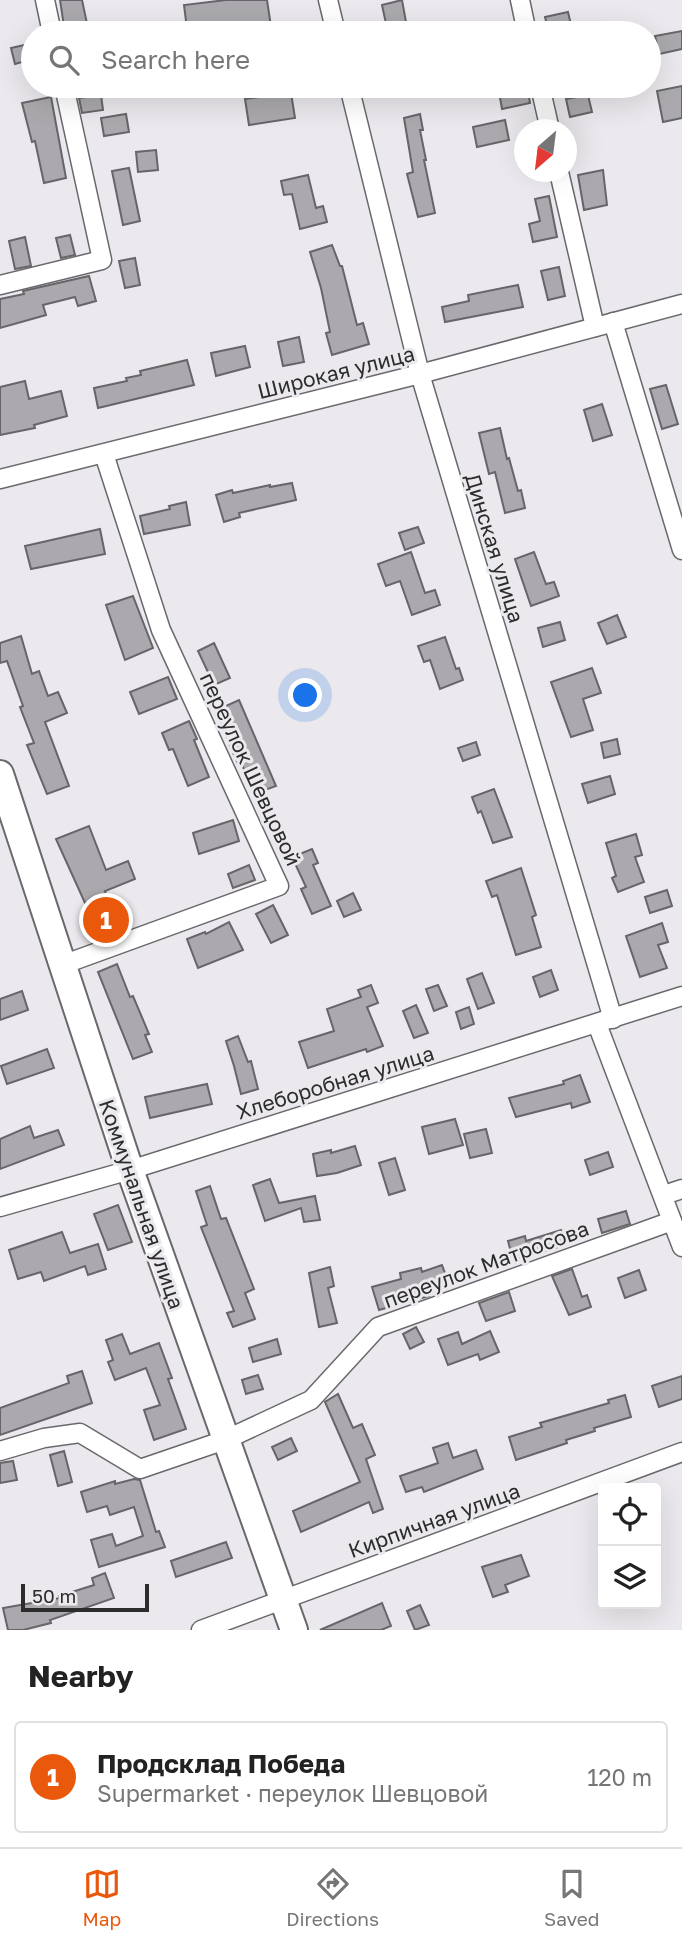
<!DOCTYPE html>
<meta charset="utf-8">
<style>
:root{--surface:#fff;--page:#f6f6f6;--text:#222;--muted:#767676;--line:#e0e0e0;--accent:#ea580c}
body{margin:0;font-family:"Golos Text",sans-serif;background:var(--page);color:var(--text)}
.controls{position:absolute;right:21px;bottom:21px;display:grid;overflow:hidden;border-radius:7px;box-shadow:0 7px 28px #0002}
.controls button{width:63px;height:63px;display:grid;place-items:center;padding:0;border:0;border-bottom:2px solid var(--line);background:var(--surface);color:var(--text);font:35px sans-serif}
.compass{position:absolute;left:514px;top:119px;width:63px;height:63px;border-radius:50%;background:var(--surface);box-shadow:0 7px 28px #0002;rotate:208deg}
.scale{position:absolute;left:21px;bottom:18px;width:128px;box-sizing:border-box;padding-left:7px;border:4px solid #2c2c2d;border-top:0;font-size:19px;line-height:24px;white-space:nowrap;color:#2c2c2d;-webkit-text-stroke:5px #ebe9ed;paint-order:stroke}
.you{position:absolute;left:306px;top:696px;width:24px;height:24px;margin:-18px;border:5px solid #fff;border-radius:50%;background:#1a73e8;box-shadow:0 0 0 10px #1a73e833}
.badge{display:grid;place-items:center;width:46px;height:46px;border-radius:50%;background:var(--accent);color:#fff;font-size:23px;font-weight:700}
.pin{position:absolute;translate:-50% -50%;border:4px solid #fff;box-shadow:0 2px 7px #0006}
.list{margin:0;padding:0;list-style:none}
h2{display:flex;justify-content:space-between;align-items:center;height:91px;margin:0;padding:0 28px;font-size:30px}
h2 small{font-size:23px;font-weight:400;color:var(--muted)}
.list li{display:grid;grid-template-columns:46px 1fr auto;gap:21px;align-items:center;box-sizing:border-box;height:112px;margin:0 14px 14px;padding:0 14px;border:2px solid var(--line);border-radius:7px}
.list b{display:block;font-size:26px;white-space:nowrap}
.list p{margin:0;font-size:23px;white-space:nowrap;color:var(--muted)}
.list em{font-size:23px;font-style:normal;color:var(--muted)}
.icon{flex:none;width:38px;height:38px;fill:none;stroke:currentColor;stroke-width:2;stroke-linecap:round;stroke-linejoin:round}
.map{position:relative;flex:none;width:682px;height:1630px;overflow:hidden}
.search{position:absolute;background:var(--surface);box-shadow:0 7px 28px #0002;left:21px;right:21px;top:21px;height:77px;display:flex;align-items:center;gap:18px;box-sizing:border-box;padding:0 24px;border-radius:38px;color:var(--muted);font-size:26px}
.sheet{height:217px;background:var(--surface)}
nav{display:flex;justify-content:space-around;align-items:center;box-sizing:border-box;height:98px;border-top:2px solid var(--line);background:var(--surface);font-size:19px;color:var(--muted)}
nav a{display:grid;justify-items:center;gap:4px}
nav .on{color:var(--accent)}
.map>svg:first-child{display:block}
</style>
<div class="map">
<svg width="682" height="1630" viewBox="0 0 682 1630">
<rect width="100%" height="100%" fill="#ebe9ed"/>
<g fill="#aba9ad" stroke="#676569" stroke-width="2">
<path d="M60 0H82L89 33H65Z"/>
<path d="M226 0H267L272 33H237L235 24 187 29 184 5Z"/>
<path d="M402 0 408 33H388L382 5Z"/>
<path d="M568 12 572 29 549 33 545 17Z"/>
<path d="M682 31V49L659 54 655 36Z"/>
<path d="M33 43V59L15 64 11 48Z"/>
<path d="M527 86 530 103 502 109 499 92Z"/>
<path d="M682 86V118L663 122 657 91Z"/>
<path d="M291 93 295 118 249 125 245 99Z"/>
<path d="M101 95 103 110 82 113 79 98Z"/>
<path d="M588 95 592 112 570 117 566 99Z"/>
<path d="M51 97 66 178 44 183 35 141 32 142 22 103Z"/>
<path d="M126 114 129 132 104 136 101 118Z"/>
<path d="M420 114 423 130H420L426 160H424L435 213 418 217 407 174 413 172 404 118Z"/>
<path d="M505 120 509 140 477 147 473 127Z"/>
<path d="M156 150 158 170 138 172 136 152Z"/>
<path d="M129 168 140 221 123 225 112 171Z"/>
<path d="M603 170 607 205 584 210 578 175Z"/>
<path d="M308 175 316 208 323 206 327 222 300 229 292 194 284 195 281 181Z"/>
<path d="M549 196 557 237 533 242 529 224 540 221 535 199Z"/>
<path d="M70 235 75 255 61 258 56 238Z"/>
<path d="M25 237 31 266 15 269 9 241Z"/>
<path d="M332 245 340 266H342L357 325 363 323 369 344 332 355 326 333 330 332 321 288 310 252Z"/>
<path d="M135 258 140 285 125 288 119 261Z"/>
<path d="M559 267 565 296 548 300 541 271Z"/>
<path d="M89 276 96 301 78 306 75 297 43 305 46 315 0 328V299L24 294 23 291Z"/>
<path d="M518 285 523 307 445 322 442 307 469 301 468 295Z"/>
<path d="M299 337 304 362 283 366 278 342Z"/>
<path d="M245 346 250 367 216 376 211 353Z"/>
<path d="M187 360 194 385 98 408 94 388 127 381 126 378 141 375 140 371Z"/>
<path d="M25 381 29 399 61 391 67 416 34 425 35 428 0 435V387Z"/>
<path d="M666 385 678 424 662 429 650 389Z"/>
<path d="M602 404 612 435 593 441 584 410Z"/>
<path d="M500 428 507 459 509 458 518 491 521 490 525 508 505 513 495 472 489 474 479 433Z"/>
<path d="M292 483 296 500 239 513 240 517 224 522 216 495 232 490 233 493 270 485V487Z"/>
<path d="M186 502 190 525 144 534 140 516 170 509 169 506Z"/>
<path d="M418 527 424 543 405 550 399 533Z"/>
<path d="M100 529 105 554 31 569 25 546Z"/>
<path d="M411 552 425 593 435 590 440 605 412 615 400 581 386 586 378 564Z"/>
<path d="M534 552 546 584 554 582 559 596 531 606 515 559Z"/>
<path d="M133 596 153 648 125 660 106 605Z"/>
<path d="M617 615 626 637 607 644 598 623Z"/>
<path d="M560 622 565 640 543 647 538 628Z"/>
<path d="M21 636 32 674 39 671 48 696 58 692 67 713 45 722 69 786 47 794 27 745 34 743 20 707 23 706 7 661 0 663V643Z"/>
<path d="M445 637 456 669 459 668 463 680 440 689 430 660 424 662 418 646Z"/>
<path d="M214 643 230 678 214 685 198 651Z"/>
<path d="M592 668 601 693 583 699 593 730 571 737 551 682Z"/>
<path d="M168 677 177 699 139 714 130 692Z"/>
<path d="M239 700 276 786 254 794 241 762 238 764 230 746 217 710Z"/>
<path d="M189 721 197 739 194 740 209 777 188 786 173 749 169 750 162 733Z"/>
<path d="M617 739 620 754 604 758 601 743Z"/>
<path d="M476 742 480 755 463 761 458 748Z"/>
<path d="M610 776 615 794 588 803 582 784Z"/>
<path d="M494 789 512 837 493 843 481 811 478 813 472 797Z"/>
<path d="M233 820 239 841 199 854 193 833Z"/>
<path d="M89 826 106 870 128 861 135 879 105 891 106 895 85 903 56 839Z"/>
<path d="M636 834 642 855 635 857 644 882 618 892 612 878 616 876 606 843Z"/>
<path d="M312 849 318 863 313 865 331 906 312 914 301 889 306 887 292 857Z"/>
<path d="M249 865 255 880 233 888 228 874Z"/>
<path d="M521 868 536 915 532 917 541 947 516 955 497 895 492 897 486 881Z"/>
<path d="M667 890 672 906 650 913 645 897Z"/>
<path d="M353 893 361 910 344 917 337 901Z"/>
<path d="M273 905 288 935 271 943 256 914Z"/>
<path d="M229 922 243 950 198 968 187 939 205 932 206 934Z"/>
<path d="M662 923 668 942 658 945 667 968 640 977 626 936Z"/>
<path d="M117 964 130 997 133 996 149 1034 145 1035 152 1052 133 1059 98 972Z"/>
<path d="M551 970 558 990 540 997 533 977Z"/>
<path d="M482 973 494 1003 478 1009 467 979Z"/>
<path d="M371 985 378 1003 367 1007 383 1046 367 1052 366 1049 308 1068 299 1042 334 1031 327 1009 361 997 358 990Z"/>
<path d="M438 985 447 1006 434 1011 426 989Z"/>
<path d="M22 991 28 1010 0 1020V999Z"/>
<path d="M416 1005 428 1033 414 1038 403 1011Z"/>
<path d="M469 1007 474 1024 461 1029 456 1012Z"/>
<path d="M238 1036 248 1062 251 1061 258 1089 241 1094 234 1066 226 1041Z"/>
<path d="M47 1049 54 1068 7 1084 1 1066Z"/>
<path d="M580 1075 590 1102 572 1108 571 1103 516 1117 509 1098 564 1084 563 1081Z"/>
<path d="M207 1084 212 1104 150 1118 145 1097Z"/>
<path d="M455 1119 463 1145 429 1154 422 1127Z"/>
<path d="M30 1126 34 1138 58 1130 64 1145 0 1169V1139Z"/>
<path d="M486 1129 492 1153 470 1158 464 1134Z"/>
<path d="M355 1146 361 1165 337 1173 317 1176 313 1154 331 1150V1153Z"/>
<path d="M608 1152 613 1167 590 1175 585 1160Z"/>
<path d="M395 1158 405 1190 389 1195 379 1163Z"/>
<path d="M270 1179 279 1203 315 1196 320 1220 304 1222 301 1208 265 1221 253 1185Z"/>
<path d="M210 1186 221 1219 226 1218 254 1289 245 1293 255 1319 233 1327 227 1313 234 1311 201 1227 207 1225 196 1191Z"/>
<path d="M118 1205 132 1242 108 1250 94 1214Z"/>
<path d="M626 1211 630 1224 602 1233 598 1219Z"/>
<path d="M561 1230 565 1245 513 1260 508 1241 525 1236 526 1241Z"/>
<path d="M62 1232 70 1253 98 1244 106 1269 88 1275 85 1266 44 1281 41 1272 18 1279 9 1250Z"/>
<path d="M442 1265 448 1281 426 1288 429 1296 379 1310 372 1287 401 1279 400 1273 421 1268 422 1272Z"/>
<path d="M330 1267 334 1286 328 1288 337 1323 319 1327 309 1273Z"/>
<path d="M572 1269 582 1297 587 1295 591 1307 569 1315 552 1276Z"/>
<path d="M639 1270 646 1290 625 1298 618 1278Z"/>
<path d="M509 1292 515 1311 486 1321 479 1303Z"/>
<path d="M416 1327 424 1342 410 1349 403 1334Z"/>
<path d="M490 1331 499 1352 480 1360 478 1354 448 1365 438 1339 458 1332 462 1344Z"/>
<path d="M122 1334 130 1354 159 1343 172 1378 168 1379 186 1429 154 1440 144 1410 160 1405 146 1368 115 1380 108 1362 113 1360 106 1340Z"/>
<path d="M277 1339 281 1354 253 1362 249 1348Z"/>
<path d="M82 1371 92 1403 0 1435V1408L69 1383 67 1376Z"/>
<path d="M258 1375 263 1389 246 1394 242 1380Z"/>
<path d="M682 1376V1399L659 1407 652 1386Z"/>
<path d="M338 1394 353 1428 362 1424 375 1455 366 1459 383 1509 373 1513 369 1502 301 1532 293 1511 360 1482 325 1402Z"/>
<path d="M625 1395 631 1417 594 1428 595 1431 566 1440 567 1443 516 1460 509 1437 542 1427 540 1423 609 1403 608 1400Z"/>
<path d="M291 1438 297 1451 278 1460 272 1447Z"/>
<path d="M448 1443 453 1458 476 1450 483 1469 424 1492 422 1487 406 1492 400 1476 438 1463 433 1448Z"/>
<path d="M64 1451 72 1482 58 1486 50 1455Z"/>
<path d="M13 1461 17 1480 0 1483V1463Z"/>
<path d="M134 1479 140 1480 156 1532 159 1531 165 1547 99 1567 91 1540 112 1534 116 1546 143 1536 134 1507 110 1515 107 1506 87 1512 81 1492 115 1481V1484Z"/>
<path d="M226 1542 232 1558 176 1577 171 1561Z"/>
<path d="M521 1555 529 1576 505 1585 508 1592 493 1597 482 1567Z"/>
<path d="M105 1573 114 1598 50 1620 51 1623 23 1630H8L3 1608 60 1598 59 1596 94 1585 92 1578Z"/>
<path d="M382 1603 391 1626 381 1630H320Z"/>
<path d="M420 1605 429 1625 415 1630 407 1611Z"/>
</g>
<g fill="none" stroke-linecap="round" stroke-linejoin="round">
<defs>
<g id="street">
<path d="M45 0 52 33"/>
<path d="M328 0 336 33"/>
<path d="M520 0 527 33"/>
<path d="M349 86 420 374 613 1019"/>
<path d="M540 86 550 130"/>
<path d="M559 172 595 327"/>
<path d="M0 285 102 260 64 86"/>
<path d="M613 322 682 550"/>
<path d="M0 479 420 374 682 304"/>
<path d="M62 965 279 886 161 630 104 454"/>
<path d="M597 1024 682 1247"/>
<path d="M664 1195 682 1189"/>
<path d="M0 1207 130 1170 682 996"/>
<path d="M0 1451 44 1438 80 1433 140 1469 225 1440 311 1400 378 1327 672 1221"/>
<path d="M201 1630 682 1452"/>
</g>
<path id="secondary" d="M0 774 130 1170 294 1630"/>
</defs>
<use href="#street" stroke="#6a686c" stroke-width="21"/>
<use href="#secondary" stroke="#6a686c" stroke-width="30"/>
<use href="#street" stroke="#fff" stroke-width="18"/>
<use href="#secondary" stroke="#fff" stroke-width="26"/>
</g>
<g text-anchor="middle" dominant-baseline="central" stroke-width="6" stroke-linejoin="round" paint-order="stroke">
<g font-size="21" fill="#2c2c2d" stroke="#ebe9ed">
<text transform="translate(336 372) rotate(-14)">Широкая улица</text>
<text transform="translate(495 548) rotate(73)">Динская улица</text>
<text transform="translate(251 769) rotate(65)">переулок Шевцовой</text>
<text transform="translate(335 1082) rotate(-17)">Хлеборобная улица</text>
<text transform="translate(142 1204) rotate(71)">Коммунальная улица</text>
<text transform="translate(486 1264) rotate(-20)">переулок Матросова</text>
<text transform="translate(434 1520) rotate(-20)">Кирпичная улица</text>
</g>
</g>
</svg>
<div class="controls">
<button><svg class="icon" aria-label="locate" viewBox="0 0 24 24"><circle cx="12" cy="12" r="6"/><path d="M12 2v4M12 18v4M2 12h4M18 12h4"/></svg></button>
<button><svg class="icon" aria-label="layers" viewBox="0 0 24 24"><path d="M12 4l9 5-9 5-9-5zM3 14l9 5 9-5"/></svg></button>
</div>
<svg class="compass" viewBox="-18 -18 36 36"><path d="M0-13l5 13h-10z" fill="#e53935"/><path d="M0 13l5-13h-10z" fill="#767676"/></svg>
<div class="scale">50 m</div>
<div class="you"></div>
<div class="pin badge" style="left:106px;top:920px">1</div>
<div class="search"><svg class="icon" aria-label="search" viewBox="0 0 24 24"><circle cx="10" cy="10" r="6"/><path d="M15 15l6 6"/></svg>Search here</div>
</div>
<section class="sheet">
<h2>Nearby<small></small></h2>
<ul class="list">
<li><span class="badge">1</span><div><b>Продсклад Победа</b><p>Supermarket · переулок Шевцовой</p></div><em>120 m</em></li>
</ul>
</section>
<nav>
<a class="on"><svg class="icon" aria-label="map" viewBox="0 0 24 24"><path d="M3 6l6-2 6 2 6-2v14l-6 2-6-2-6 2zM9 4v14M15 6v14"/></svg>Map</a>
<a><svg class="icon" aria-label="directions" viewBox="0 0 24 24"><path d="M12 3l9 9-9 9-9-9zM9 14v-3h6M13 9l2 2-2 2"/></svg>Directions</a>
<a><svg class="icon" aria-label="saved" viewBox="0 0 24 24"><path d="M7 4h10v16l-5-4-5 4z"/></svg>Saved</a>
</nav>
